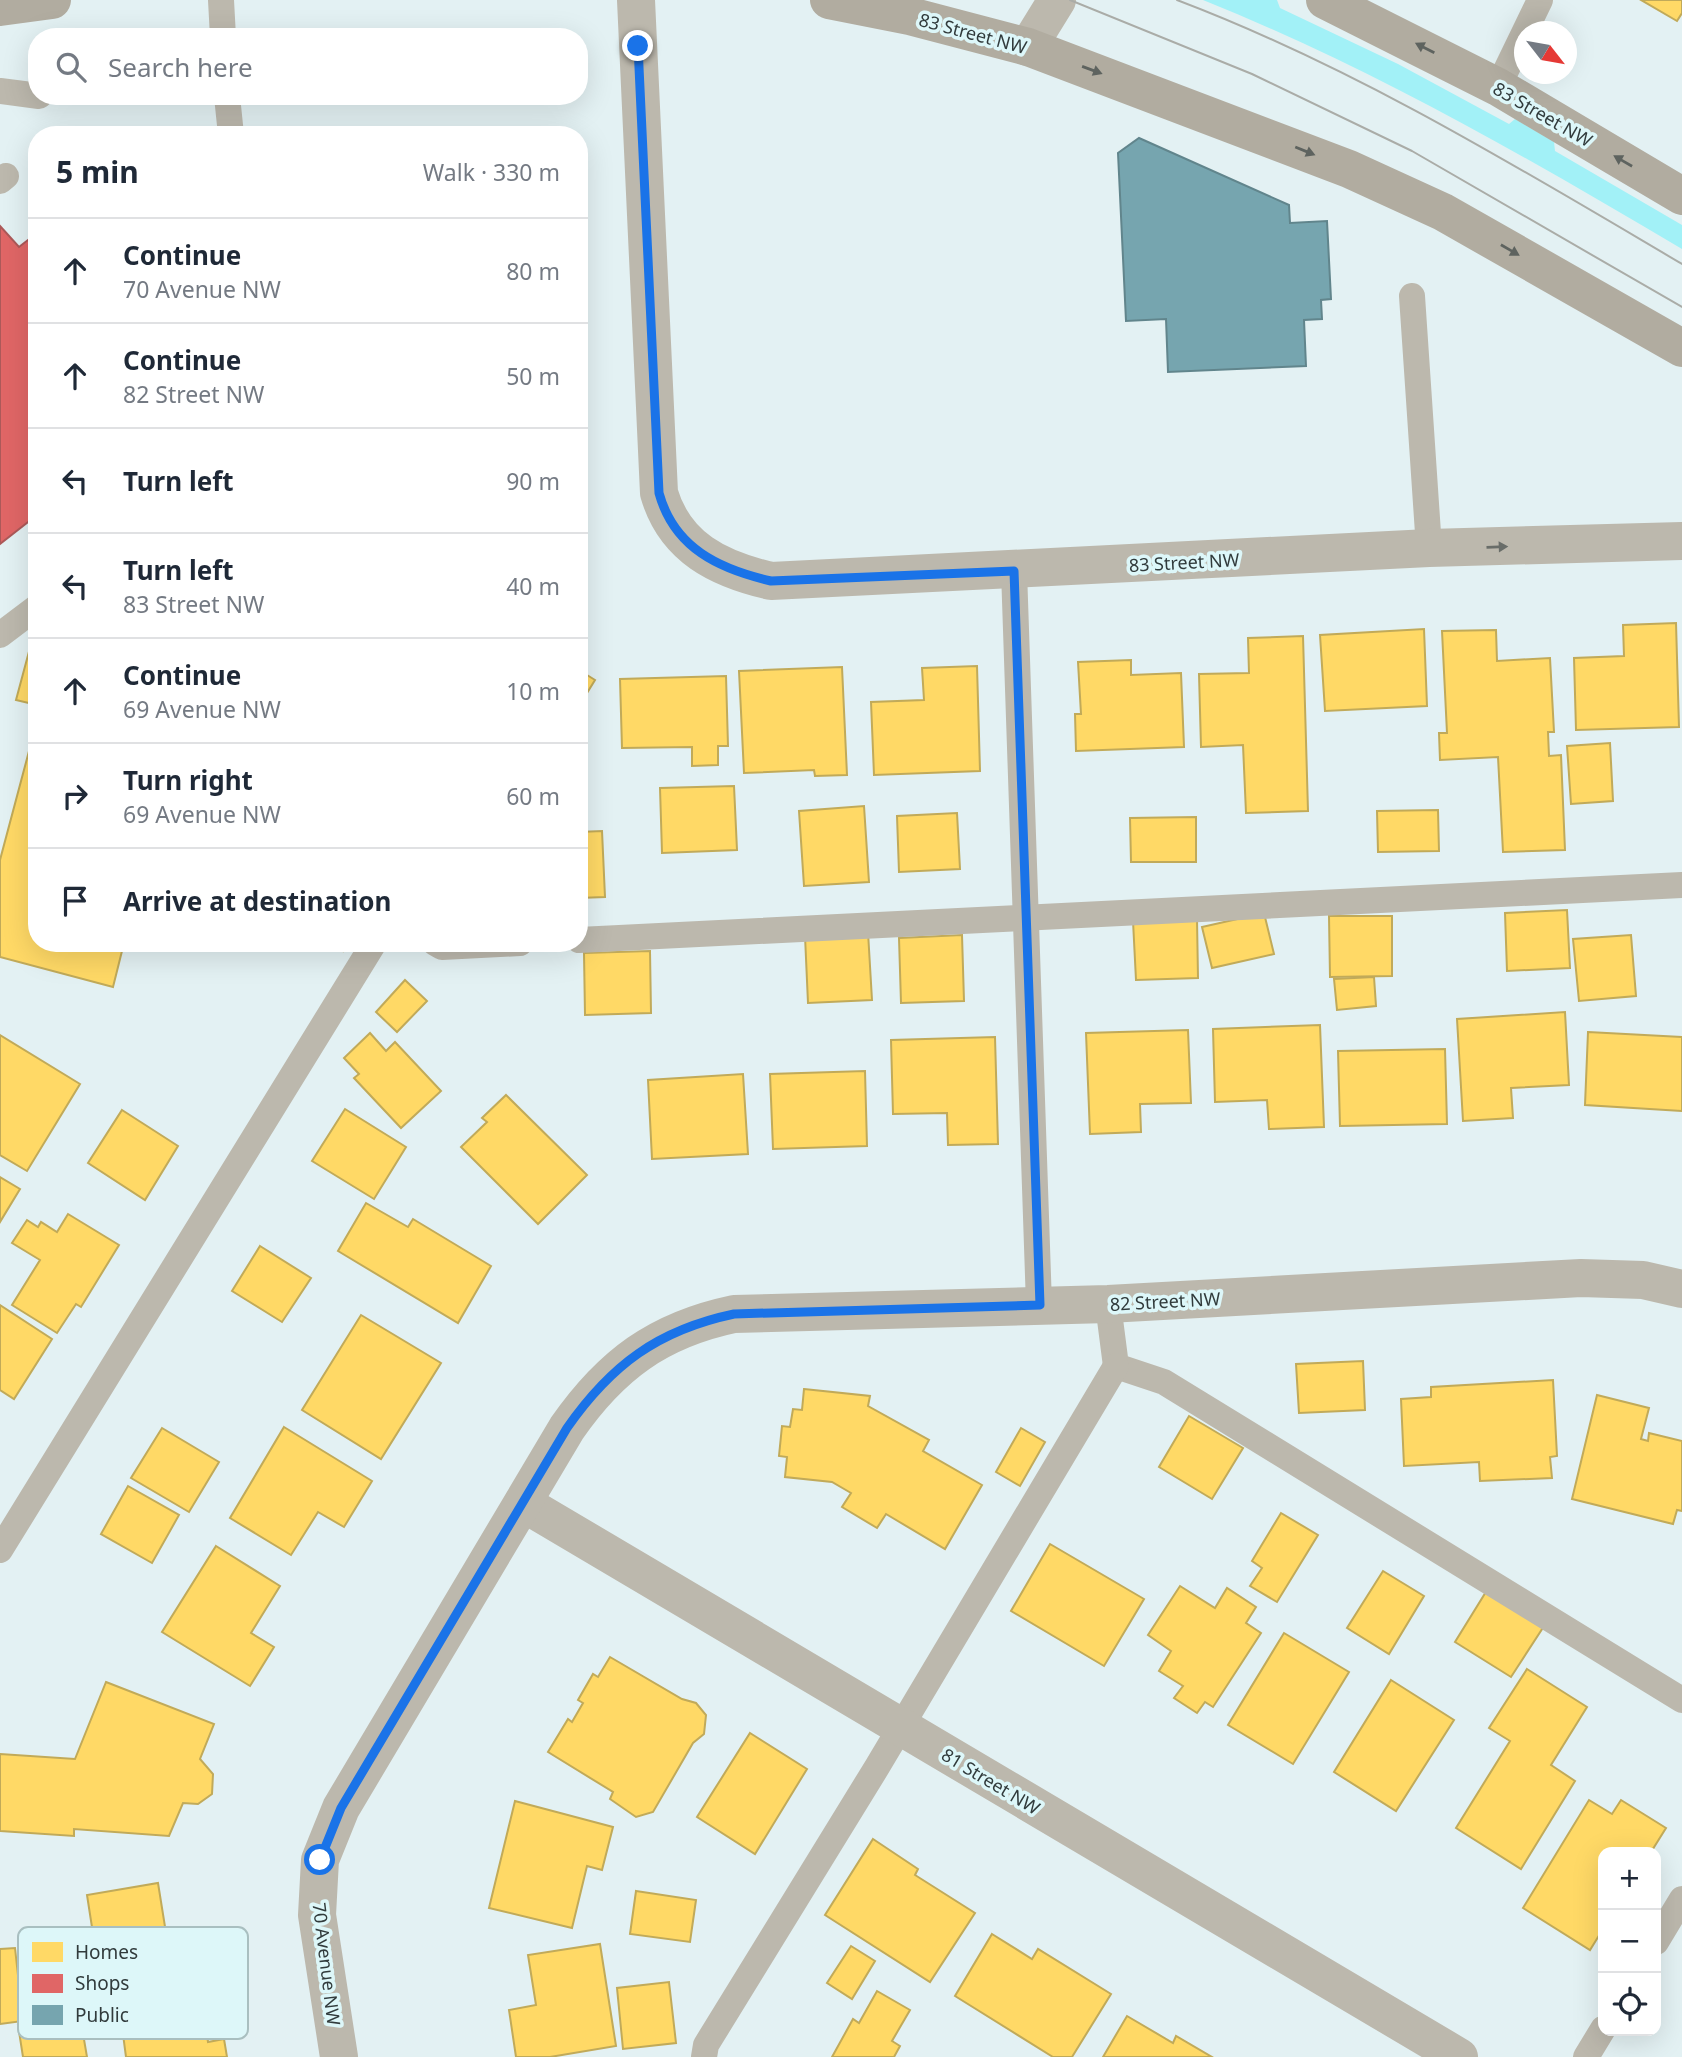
<!DOCTYPE html>
<meta charset="utf-8">
<style>
:root{--surface:#fff;--page:#f6f6f7;--text:#1f2937;--muted:#747a83;--line:#e0e1e3}
body{margin:0;font-family:"Noto Sans",sans-serif;background:var(--page);color:var(--text)}
.controls{position:absolute;right:21px;bottom:21px;display:grid;overflow:hidden;border-radius:14px;box-shadow:0 7px 28px #0002}
.controls button{width:63px;height:63px;display:grid;place-items:center;padding:0;border:0;border-bottom:2px solid var(--line);background:var(--surface);color:var(--text);font:35px sans-serif}
.compass{position:absolute;left:1514px;top:21px;width:63px;height:63px;border-radius:50%;background:var(--surface);box-shadow:0 7px 28px #0002;rotate:121deg}
.stop{position:absolute;width:21px;height:21px;margin:-16px;border:5px solid #1a73e8;border-radius:50%;background:#fff}
.stop.end{background:#1a73e8;border-color:#fff;box-shadow:0 2px 7px #0008}
.list{margin:0;padding:0;list-style:none}
h2{display:flex;justify-content:space-between;align-items:center;height:91px;margin:0;padding:0 28px;font-size:30px}
h2 small{font-size:23px;font-weight:400;color:var(--muted)}
.list li{display:grid;grid-template-columns:46px 1fr auto;gap:21px;align-items:center;box-sizing:border-box;height:105px;padding:0 28px;border-top:2px solid var(--line)}
.list b{display:block;font-size:26px;white-space:nowrap}
.list p{margin:0;font-size:23px;white-space:nowrap;color:var(--muted)}
.list em{font-size:23px;font-style:normal;color:var(--muted)}
.icon{flex:none;width:38px;height:38px;fill:none;stroke:currentColor;stroke-width:2;stroke-linecap:round;stroke-linejoin:round}
.map{position:relative;flex:none;width:1682px;height:2057px;overflow:hidden}
.search{position:absolute;background:var(--surface);box-shadow:0 7px 28px #0002;left:28px;top:28px;width:560px;height:77px;display:flex;align-items:center;gap:18px;box-sizing:border-box;padding:0 24px;border-radius:28px;color:var(--muted);font-size:26px}
.panel{position:absolute;background:var(--surface);box-shadow:0 7px 28px #0002;left:28px;top:126px;width:560px;height:826px;border-radius:28px}
.map>svg:first-child{display:block}
</style>
<div class="map">
<svg width="1682" height="2057" viewBox="0 0 1682 2057">
<rect width="100%" height="100%" fill="#e3f1f3"/>
<path fill="#a2f1f7" d="M1203 0H1277L1280 8 1398 64 1509 124 1515 119 1554 142 1555 151 1682 225V249C1527 157 1370 67 1203 0Z"/>
<g fill="#ffd966" stroke="#c1aa59" stroke-width="2">
<path d="M1641 0H1682V13L1677 21Z"/>
<path d="M1676 623 1679 727 1576 730 1574 658 1624 656 1623 625Z"/>
<path d="M1424 629 1427 706 1325 711 1320 635Z"/>
<path d="M1496 630 1497 661 1550 658 1554 732H1548L1549 756 1561 755 1565 850 1503 852 1498 757 1440 760 1439 733H1447L1442 631Z"/>
<path d="M1303 636 1308 811 1246 813 1243 745 1201 747 1199 674 1249 673 1248 638Z"/>
<path d="M31 644 37 646V705L16 700Z"/>
<path d="M1131 660V675L1181 673 1184 747 1076 751 1075 714H1081L1078 662Z"/>
<path d="M977 666 980 771 874 775 871 702 924 700 922 668Z"/>
<path d="M842 667 847 775 815 776 814 770 744 773 739 671Z"/>
<path d="M579 670 595 680 579 706Z"/>
<path d="M726 676 728 746H718V765L692 766V747L622 748 620 679Z"/>
<path d="M37 721V943H124L113 987 0 957V860Z"/>
<path d="M1610 743 1613 801 1571 804 1567 746Z"/>
<path d="M734 786 737 850 662 853 660 788Z"/>
<path d="M864 806 869 882 804 886 799 811Z"/>
<path d="M1438 810 1439 851 1378 852 1377 811Z"/>
<path d="M957 813 960 869 899 872 897 816Z"/>
<path d="M1196 817V862H1131L1130 818Z"/>
<path d="M602 831 605 897 579 898V832Z"/>
<path d="M1567 910 1570 968 1507 971 1505 913Z"/>
<path d="M1264 913 1274 954 1212 968 1202 927Z"/>
<path d="M1329 916H1392V976L1330 977Z"/>
<path d="M1197 919 1198 978 1136 980 1133 921Z"/>
<path d="M868 932 872 1000 808 1003 805 936Z"/>
<path d="M962 935 964 1001 901 1003 899 938Z"/>
<path d="M1631 935 1636 996 1579 1001 1573 939Z"/>
<path d="M334 943H347L343 951Z"/>
<path d="M650 951 651 1013 585 1015 584 953Z"/>
<path d="M1374 977 1376 1006 1337 1010 1334 979Z"/>
<path d="M405 980 427 1001 397 1032 376 1012Z"/>
<path d="M1565 1012 1569 1085 1511 1088 1513 1118 1463 1121 1457 1019Z"/>
<path d="M1320 1025 1324 1127 1269 1129 1267 1100 1215 1102 1213 1029Z"/>
<path d="M1188 1030 1191 1103 1140 1104 1141 1132 1090 1134 1086 1033Z"/>
<path d="M1588 1032 1682 1037V1111L1585 1105Z"/>
<path d="M370 1033 386 1051 395 1042 441 1091 401 1128 354 1078 359 1074 344 1058Z"/>
<path d="M0 1035 80 1084 27 1171 0 1155Z"/>
<path d="M995 1037 998 1144 948 1145 947 1113 893 1114 891 1040Z"/>
<path d="M1445 1049 1447 1124 1340 1126 1338 1051Z"/>
<path d="M865 1071 867 1146 773 1149 770 1074Z"/>
<path d="M743 1074 748 1154 652 1159 648 1080Z"/>
<path d="M506 1095 587 1175 538 1224 461 1147 487 1122 482 1118Z"/>
<path d="M345 1109 406 1147 374 1199 312 1161Z"/>
<path d="M122 1110 178 1146 145 1200 88 1163Z"/>
<path d="M0 1177 20 1189 0 1222Z"/>
<path d="M366 1203 408 1227 413 1219 491 1266 458 1323 338 1251Z"/>
<path d="M68 1214 119 1245 81 1307 76 1304 57 1333 12 1305 40 1260 12 1243 27 1220 38 1227 41 1222 57 1232Z"/>
<path d="M260 1246 311 1278 282 1322 232 1291Z"/>
<path d="M0 1305 52 1339 14 1399 0 1390Z"/>
<path d="M361 1315 441 1363 381 1459 302 1410Z"/>
<path d="M1363 1361 1365 1410 1299 1413 1296 1364Z"/>
<path d="M1553 1380 1557 1456 1550 1457 1552 1478 1480 1481 1479 1462 1404 1466 1401 1399 1431 1397V1387Z"/>
<path d="M804 1389 870 1396 868 1406 929 1440 923 1451 982 1485 945 1549 886 1514 877 1528 842 1507 851 1493 832 1482 785 1477 787 1457 779 1456 782 1426 790 1427 793 1409 802 1410Z"/>
<path d="M1597 1395 1649 1408 1641 1439 1648 1441 1649 1433 1682 1441V1511L1677 1510 1673 1524 1572 1499Z"/>
<path d="M1189 1416 1243 1448 1212 1499 1159 1467Z"/>
<path d="M284 1427 372 1481 344 1527 318 1512 291 1555 230 1518Z"/>
<path d="M162 1428 219 1462 189 1512 131 1478Z"/>
<path d="M1021 1428 1045 1442 1020 1486 996 1472Z"/>
<path d="M128 1486 179 1515 152 1563 101 1534Z"/>
<path d="M1281 1513 1318 1535 1277 1602 1250 1586 1262 1568 1252 1561Z"/>
<path d="M1050 1544 1144 1599 1104 1666 1011 1611Z"/>
<path d="M216 1546 280 1586 251 1633 274 1647 250 1686 162 1632Z"/>
<path d="M1383 1571 1424 1596 1389 1654 1347 1628Z"/>
<path d="M1180 1586 1215 1608 1227 1588 1256 1607 1246 1623 1261 1633 1213 1707 1205 1702 1197 1713 1174 1698 1183 1686 1159 1671 1171 1651 1148 1635Z"/>
<path d="M1489 1587 1546 1623 1511 1677 1455 1642Z"/>
<path d="M1284 1633 1349 1672 1293 1764 1228 1725Z"/>
<path d="M610 1657 682 1699 696 1703 706 1715 704 1734 693 1743 653 1812 636 1817 610 1799 613 1792 548 1752 568 1719 572 1722 583 1703 578 1700 593 1674 598 1677Z"/>
<path d="M1527 1669 1587 1707 1551 1765 1575 1781 1521 1869 1456 1828 1510 1741 1489 1728Z"/>
<path d="M1391 1680 1454 1720 1396 1811 1334 1772Z"/>
<path d="M106 1682 214 1724 200 1759 213 1774 212 1794 198 1804 183 1803 169 1836 74 1829V1836L0 1831V1754L75 1759Z"/>
<path d="M750 1733 807 1769 755 1854 697 1817Z"/>
<path d="M1589 1800 1612 1814 1621 1800 1666 1828 1651 1852H1603V1929L1590 1950 1523 1908Z"/>
<path d="M515 1801 613 1827 602 1870 587 1866 572 1928 489 1908Z"/>
<path d="M873 1839 918 1869 915 1875 975 1913 930 1982 825 1915Z"/>
<path d="M158 1883 166 1933 197 1929 205 1981 103 1998 87 1895Z"/>
<path d="M636 1891 696 1900 690 1942 630 1934Z"/>
<path d="M992 1934 1032 1959 1038 1949 1111 1994 1072 2057H1053L955 1996Z"/>
<path d="M600 1944 616 2046 550 2057H516L509 2010 536 2005 528 1955Z"/>
<path d="M851 1946 875 1961 852 1999 827 1983Z"/>
<path d="M15 1948 23 2021 0 2024V1949Z"/>
<path d="M669 1982 676 2043 623 2049 617 1988Z"/>
<path d="M877 1991 910 2010 892 2041 900 2046 894 2057H832L853 2019 859 2023Z"/>
<path d="M202 2006 208 2042 224 2039 227 2057H126L121 2019Z"/>
<path d="M80 2016 87 2057H23L18 2025Z"/>
<path d="M1127 2016 1173 2043 1176 2036 1212 2057H1103Z"/>
</g>
<path fill="#e06666" stroke="#ac5959" stroke-width="2" d="M0 226 19 247 37 233V515L0 544Z"/>
<path fill="#76a5af" stroke="#61858c" stroke-width="2" d="M1139 138 1289 205 1290 223 1327 221 1331 299 1321 300 1322 319 1304 320 1306 366 1168 372 1166 319 1126 321 1118 153Z"/>
<g fill="none" stroke-linecap="round" stroke-linejoin="round">
<g stroke="#bcb8ad" stroke-width="26">
<path d="M221 0 223 37"/>
<path d="M1498 87 1540 0"/>
<path d="M0 91 39 96"/>
<path d="M227 96 231 135"/>
<path d="M0 181 6 176"/>
<path d="M1412 296 1429 548"/>
<path d="M1014 571 1039 1305"/>
<path d="M0 635 37 607"/>
<path d="M579 940 1682 885"/>
<path d="M435 943 442 947 520 943"/>
<path d="M1108 1304 1116 1366 1164 1382 1682 1700"/>
<path d="M0 1550 374 943"/>
<path d="M1656 1942 1682 1899"/>
<path d="M704 2057 706 2045 877 1767 1116 1366"/>
<path d="M1586 2057 1603 2029"/>
</g>
<g stroke="#bcb8ad" stroke-width="38">
<path d="M636 0 659 493C675 548 719 569 771 581L1429 548 1682 541"/>
<path d="M1028 47 1057 0"/>
<path d="M523 1503 1459 2057"/>
<path d="M339 2057 317 1915 320 1860 341 1808 567 1428C611 1365 658 1330 734 1314L1108 1304 1581 1278 1643 1280 1682 1289"/>
</g>
<g stroke="#b1aca0" stroke-width="38">
<path d="M829 0 910 16 1028 47 1349 169 1443 212 1682 348"/>
<path d="M1325 0 1498 87 1682 196"/>
<path d="M0 7 52 0"/>
</g>
<g stroke="#aaaca7" stroke-width="2">
<path d="M1070 0 1252 74 1412 151 1682 307"/>
<path d="M1177 0C1354 67 1519 168 1682 264"/>
</g>
</g>
<defs><path id="oneway-solid" d="M-6-.8H1V-3.2L6.5 0L1 3.2V.8H-6Z" transform="scale(1.75)"/></defs>
<g fill="#5e635f">
<use href="#oneway-solid" transform="translate(1425 48) rotate(-153)"/>
<use href="#oneway-solid" transform="translate(1092 70) rotate(20)"/>
<use href="#oneway-solid" transform="translate(1305 151) rotate(22)"/>
<use href="#oneway-solid" transform="translate(1623 161) rotate(-150)"/>
<use href="#oneway-solid" transform="translate(1510 250) rotate(30)"/>
</g>
<use fill="#696d69" href="#oneway-solid" transform="translate(1497 547) rotate(-2)"/>
<g fill="none" stroke-linecap="round" stroke-linejoin="round">
<path stroke="#1a73e8" stroke-width="9" d="M320 1860 341 1808 567 1428C611 1365 658 1330 734 1314L1040 1305 1014 571 771 581C719 569 674 548 659 493L638 46"/>
</g>
<g text-anchor="middle" dominant-baseline="central" stroke-width="7" stroke-linejoin="round" paint-order="stroke">
<g font-size="18" fill="#313b3c" stroke="#ddf7f9">
<text transform="translate(973 33) rotate(15)">83 Street NW</text>
<text transform="translate(1543 114) rotate(30)">83 Street NW</text>
<text transform="translate(1184 562) rotate(-3)">83 Street NW</text>
<text transform="translate(1165 1301) rotate(-3)">82 Street NW</text>
<text transform="translate(991 1781) rotate(31)">81 Street NW</text>
<text transform="translate(327 1964) rotate(83)">70 Avenue NW</text>
</g>
</g>
<rect x="18" y="1927" width="230" height="112" rx="10" fill="#ddf7f9" stroke="#a9bfc0" stroke-width="2"/>
<rect x="32" y="1942" width="31" height="20" fill="#ffd966"/>
<rect x="32" y="1974" width="31" height="19" fill="#e06666"/>
<rect x="32" y="2005" width="31" height="20" fill="#76a5af"/>
<g font-size="19" fill="#313b3c">
<text x="75" y="1959">Homes</text>
<text x="75" y="1990">Shops</text>
<text x="75" y="2022">Public</text>
</g>
</svg>
<div class="controls">
<button>+</button>
<button>−</button>
<button><svg class="icon" aria-label="locate" viewBox="0 0 24 24"><circle cx="12" cy="12" r="6"/><path d="M12 2v4M12 18v4M2 12h4M18 12h4"/></svg></button>
</div>
<svg class="compass" viewBox="-18 -18 36 36"><path d="M0-13l5 13h-10z" fill="#e53935"/><path d="M0 13l5-13h-10z" fill="#747a83"/></svg>
<div class="stop" style="left:320px;top:1860px"></div>
<div class="stop end" style="left:638px;top:46px"></div>
<div class="search"><svg class="icon" aria-label="search" viewBox="0 0 24 24"><circle cx="10" cy="10" r="6"/><path d="M15 15l6 6"/></svg>Search here</div>
<section class="panel">
<h2>5 min<small>Walk · 330 m</small></h2>
<ul class="list">
<li><svg class="icon" aria-label="ahead" viewBox="0 0 24 24"><path d="M12 20V5M6 11l6-6 6 6"/></svg><div><b>Continue</b><p>70 Avenue NW</p></div><em>80 m</em></li>
<li><svg class="icon" aria-label="ahead" viewBox="0 0 24 24"><path d="M12 20V5M6 11l6-6 6 6"/></svg><div><b>Continue</b><p>82 Street NW</p></div><em>50 m</em></li>
<li><svg class="icon" aria-label="left" viewBox="0 0 24 24"><path d="M17 20v-9H6M10 6l-5 5 5 5"/></svg><div><b>Turn left</b></div><em>90 m</em></li>
<li><svg class="icon" aria-label="left" viewBox="0 0 24 24"><path d="M17 20v-9H6M10 6l-5 5 5 5"/></svg><div><b>Turn left</b><p>83 Street NW</p></div><em>40 m</em></li>
<li><svg class="icon" aria-label="ahead" viewBox="0 0 24 24"><path d="M12 20V5M6 11l6-6 6 6"/></svg><div><b>Continue</b><p>69 Avenue NW</p></div><em>10 m</em></li>
<li><svg class="icon" aria-label="right" viewBox="0 0 24 24"><path d="M7 20v-9h11M14 6l5 5-5 5"/></svg><div><b>Turn right</b><p>69 Avenue NW</p></div><em>60 m</em></li>
<li><svg class="icon" aria-label="arrive" viewBox="0 0 24 24"><path d="M6 21V4h12l-3 4 3 4H6"/></svg><div><b>Arrive at destination</b></div></li>
</ul>
</section>
</div>
